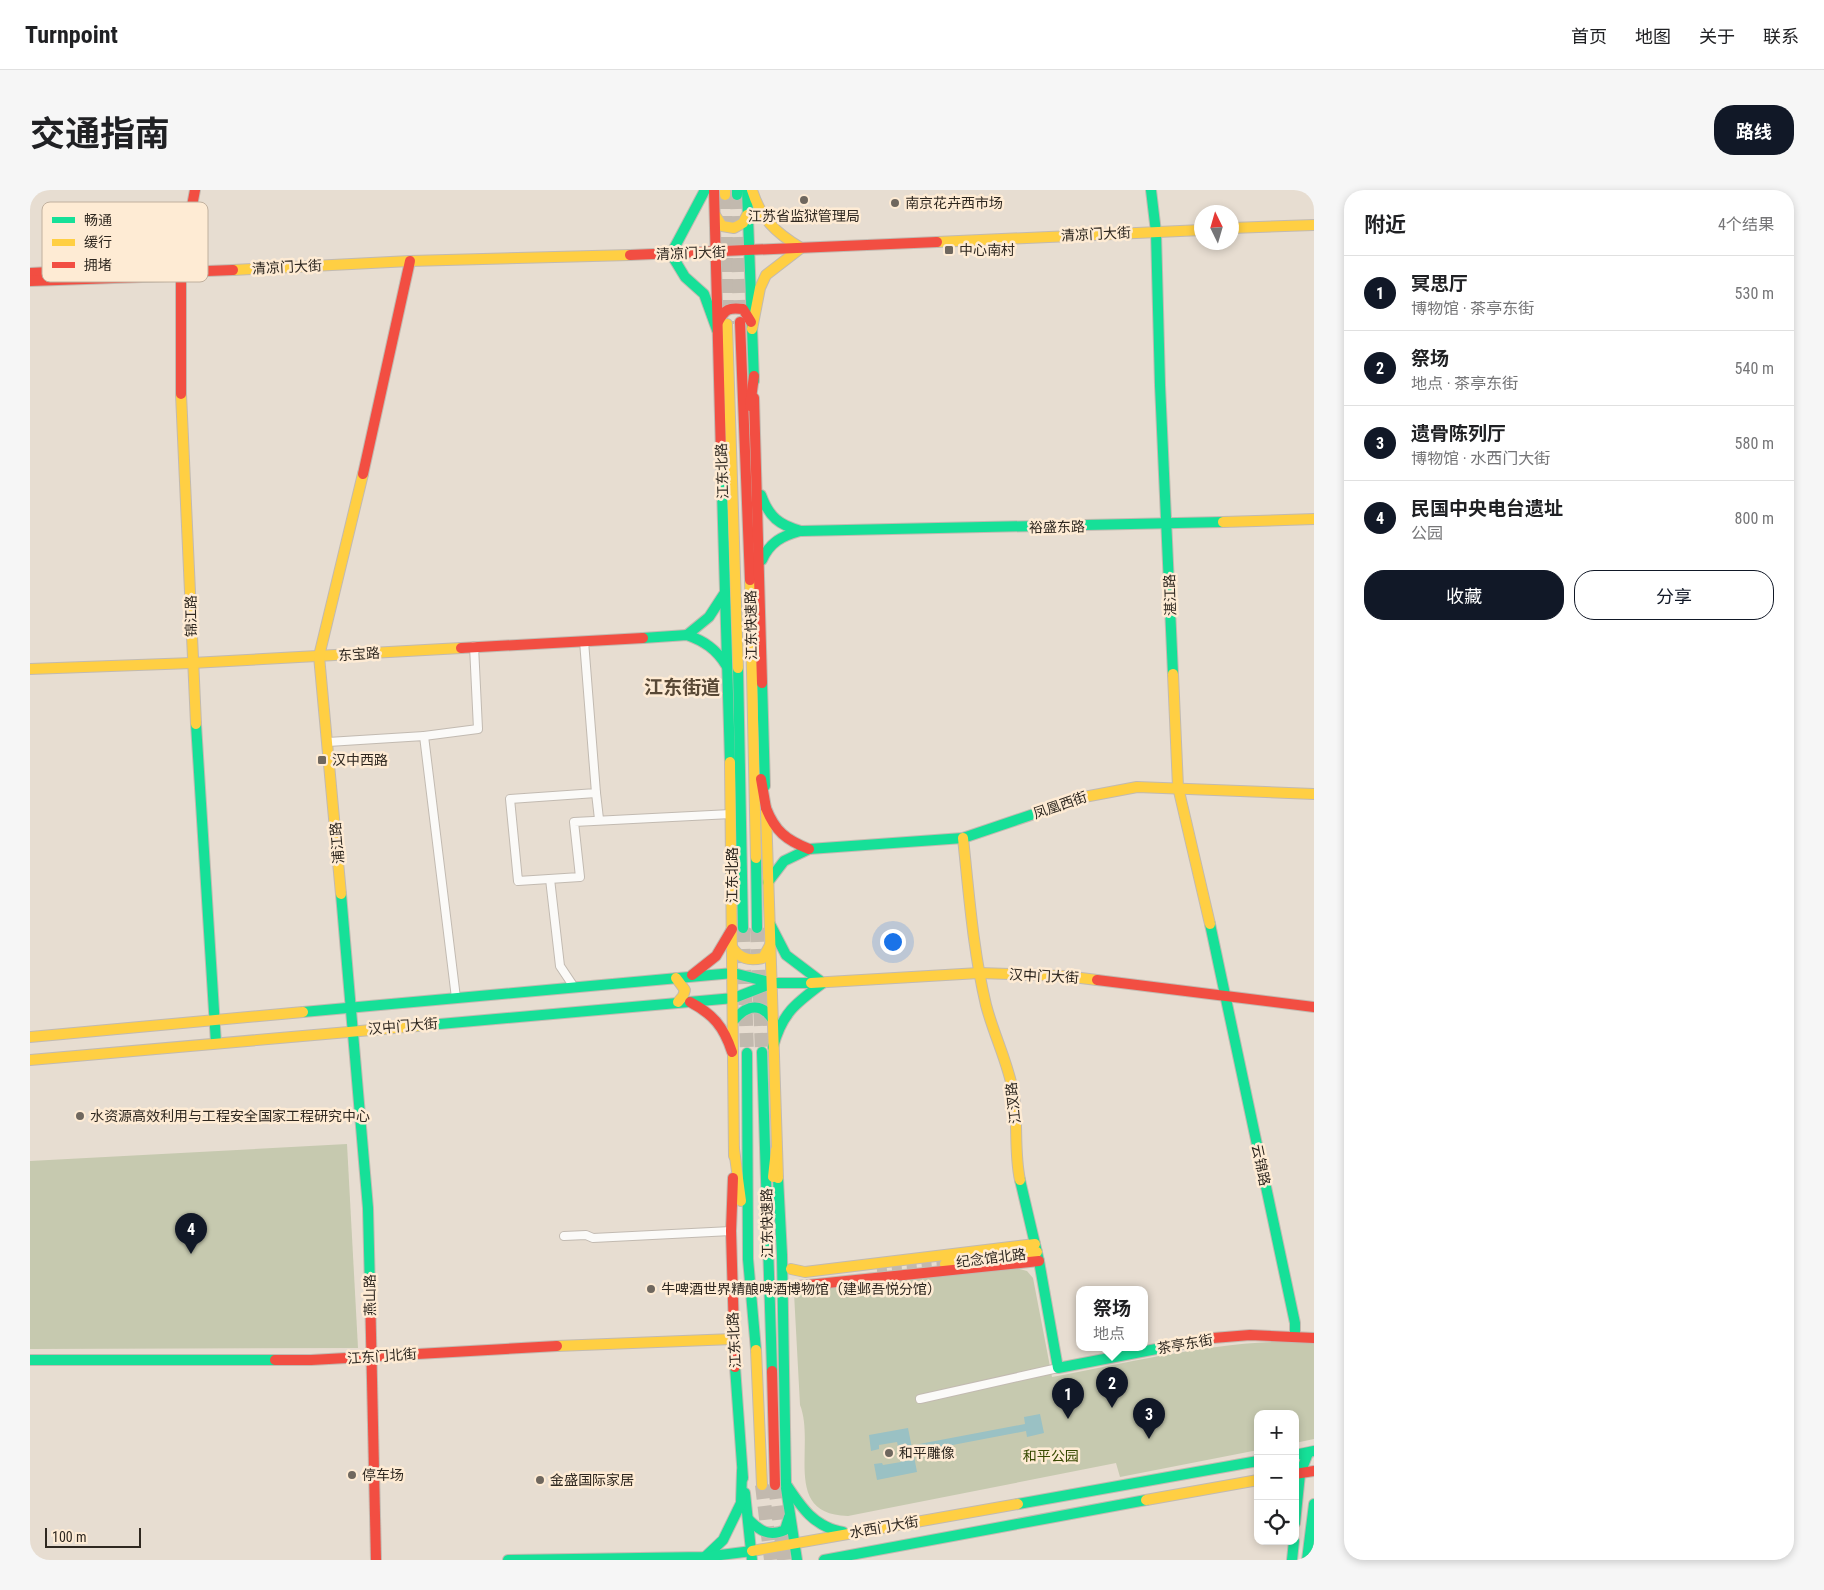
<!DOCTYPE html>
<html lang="zh">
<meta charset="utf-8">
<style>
:root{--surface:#fff;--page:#f6f6f6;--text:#202124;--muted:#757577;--line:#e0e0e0;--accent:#111827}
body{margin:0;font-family:"Roboto Condensed","Noto Sans SC",sans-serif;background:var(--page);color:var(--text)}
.controls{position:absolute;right:15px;bottom:15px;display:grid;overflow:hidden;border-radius:10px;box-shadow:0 2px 8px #0003}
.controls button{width:45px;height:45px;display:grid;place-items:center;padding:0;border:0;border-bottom:1px solid var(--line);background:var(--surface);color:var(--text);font:25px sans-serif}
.compass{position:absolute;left:1164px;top:15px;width:45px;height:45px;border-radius:50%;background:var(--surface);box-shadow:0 2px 8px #0003;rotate:355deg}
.scale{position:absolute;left:15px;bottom:12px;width:96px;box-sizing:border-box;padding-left:5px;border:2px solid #2f2820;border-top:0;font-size:14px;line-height:18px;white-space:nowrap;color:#2f2820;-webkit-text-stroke:4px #feebd4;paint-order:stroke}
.you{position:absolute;left:862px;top:751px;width:18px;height:18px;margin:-12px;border:4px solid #fff;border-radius:50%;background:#1a73e8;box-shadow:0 0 0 8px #1a73e833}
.badge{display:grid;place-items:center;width:32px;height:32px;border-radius:50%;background:var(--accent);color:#fff;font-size:16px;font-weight:700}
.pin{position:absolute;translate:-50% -41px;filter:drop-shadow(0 1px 2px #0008)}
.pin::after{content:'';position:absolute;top:26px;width:18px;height:15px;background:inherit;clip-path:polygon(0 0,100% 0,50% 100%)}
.popup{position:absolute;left:1046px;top:1096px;width:72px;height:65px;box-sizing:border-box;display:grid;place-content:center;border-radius:10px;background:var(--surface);filter:drop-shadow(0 1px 4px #0005);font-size:16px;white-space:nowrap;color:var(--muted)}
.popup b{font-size:19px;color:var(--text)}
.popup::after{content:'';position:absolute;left:50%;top:100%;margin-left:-10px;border:10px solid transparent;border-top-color:var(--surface)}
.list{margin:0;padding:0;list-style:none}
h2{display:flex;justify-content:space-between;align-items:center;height:65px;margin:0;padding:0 20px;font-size:21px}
h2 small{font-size:16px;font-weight:400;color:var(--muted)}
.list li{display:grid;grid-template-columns:32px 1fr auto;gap:15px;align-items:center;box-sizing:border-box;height:75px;padding:0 20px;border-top:1px solid var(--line)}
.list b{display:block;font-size:19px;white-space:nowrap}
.list p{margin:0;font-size:16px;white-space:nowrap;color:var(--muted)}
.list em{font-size:16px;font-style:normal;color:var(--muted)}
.actions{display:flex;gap:10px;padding:15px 20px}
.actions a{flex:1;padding:11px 0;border:1px solid var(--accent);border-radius:20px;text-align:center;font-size:18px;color:var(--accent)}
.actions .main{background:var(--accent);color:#fff}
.icon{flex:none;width:28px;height:28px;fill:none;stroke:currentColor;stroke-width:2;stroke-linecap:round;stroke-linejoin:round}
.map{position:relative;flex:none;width:1284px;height:1370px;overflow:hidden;border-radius:20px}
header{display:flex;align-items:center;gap:30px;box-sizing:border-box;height:70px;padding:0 25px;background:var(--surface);border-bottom:1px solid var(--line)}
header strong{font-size:24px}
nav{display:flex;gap:28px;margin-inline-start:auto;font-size:18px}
.intro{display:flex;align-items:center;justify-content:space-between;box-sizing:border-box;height:120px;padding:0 30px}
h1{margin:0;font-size:35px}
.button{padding:12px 22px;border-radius:20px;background:var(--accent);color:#fff;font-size:18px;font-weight:700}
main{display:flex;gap:30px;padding:0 30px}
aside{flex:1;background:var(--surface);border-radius:20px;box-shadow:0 2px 8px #0003}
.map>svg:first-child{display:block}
</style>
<header>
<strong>Turnpoint</strong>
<nav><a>首页</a><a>地图</a><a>关于</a><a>联系</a></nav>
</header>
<div class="intro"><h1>交通指南</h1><a class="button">路线</a></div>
<main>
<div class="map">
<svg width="1284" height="1370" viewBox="0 0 1284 1370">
<rect width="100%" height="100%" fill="#e7ddd1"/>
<g fill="#c6c9af">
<path d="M317 954 328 1158 0 1159V971Z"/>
<path d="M986 1078 997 1081 1003 1088 1022 1187C1109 1171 1195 1148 1284 1152V1249L1265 1253V1224H1228V1260L1090 1287 1086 1273 818 1326C751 1325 786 1255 770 1215L764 1103 771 1099Z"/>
</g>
<g fill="#9ac1c4">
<path d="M1010 1224 1014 1243 997 1247 996 1241 886 1262 884 1255 995 1234 994 1227Z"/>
<path d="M878 1238 882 1258 869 1260 867 1252 849 1255V1259L841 1261 839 1245Z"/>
<path d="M883 1261 887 1282 847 1290 844 1274 852 1273 853 1275 871 1272 870 1264Z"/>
</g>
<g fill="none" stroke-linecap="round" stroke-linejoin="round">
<path stroke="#c2b9ae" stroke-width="10" stroke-dasharray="10 5" stroke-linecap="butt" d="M847 1081 915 1074"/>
<g stroke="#c2b9ae" stroke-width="14" stroke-dasharray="14 7" stroke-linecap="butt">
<path d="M695 5 697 134"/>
<path d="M707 5 710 132"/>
<path d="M713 738 717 863"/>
<path d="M727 738 732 862"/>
<path d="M732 1295 741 1370"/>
<path d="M745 1295 754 1370"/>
</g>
<defs>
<g id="street">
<path d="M554 451 566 603 480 609 488 691 550 687 544 632 701 624"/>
<path d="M394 546 448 539 444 456"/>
<path d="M298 552 394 546 426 808"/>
<path d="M566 603 569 629"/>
<path d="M520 689 530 776 544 797"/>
<path d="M534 1046 556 1045 563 1048 701 1041"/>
<path d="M890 1209 1028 1178"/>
</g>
<g id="fast">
<path d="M675 0 641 64 655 87 674 104 687 140"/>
<path d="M707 0V5"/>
<path d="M717 0 724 191"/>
<path d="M1121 0 1126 42 1130 195 1143 484"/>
<path d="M691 265 700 572"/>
<path d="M731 305C739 327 749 335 771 341L1193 332"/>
<path d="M732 370C740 352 752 346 770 341"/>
<path d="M657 445 679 427 694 404"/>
<path d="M613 448 657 445C674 451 686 459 696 475"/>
<path d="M708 478 713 738"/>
<path d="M732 493 735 596"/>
<path d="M166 534 186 853"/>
<path d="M779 659 933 648 1054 607"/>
<path d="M726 668 727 738"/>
<path d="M738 692 754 671 779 659"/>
<path d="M311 704 338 1018 340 1100"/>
<path d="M740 734 756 765 793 793C766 813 752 823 743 857"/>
<path d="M1180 734 1265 1133V1145"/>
<path d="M273 822 703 783 743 793H781"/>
<path d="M705 829C718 814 732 813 743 830"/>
<path d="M387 836 704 808 743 793"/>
<path d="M732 862 742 1181"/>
<path d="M717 863 718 1069 726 1160"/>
<path d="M748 988 752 1065 756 1294"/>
<path d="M990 990 1009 1071 1028 1178 1183 1148"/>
<path d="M0 1170H245"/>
<path d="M705 1177 713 1288"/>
<path d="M1265 1265 1284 1261"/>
<path d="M756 1294C771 1317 784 1337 813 1342"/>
<path d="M756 1298 767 1370"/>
<path d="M715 1303 722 1370"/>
<path d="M988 1314 1228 1271"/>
<path d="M718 1329C730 1341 739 1347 755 1340L759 1327"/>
<path d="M1265 1333 1270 1284 1278 1263"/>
<path d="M675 1367 693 1350 711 1313 712 1281"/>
<path d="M478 1370 675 1367 722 1361"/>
<path d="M794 1370 1116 1310"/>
<path d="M1262 1370 1264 1351"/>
<path d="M1277 1370 1284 1314"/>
</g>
<g id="slow">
<path d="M695 0V5"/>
<path d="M722 0C731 29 746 43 771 58L736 85 730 98 722 139"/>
<path d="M685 25 692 36 704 38 713 33 717 25"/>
<path d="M1202 38 1284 35"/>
<path d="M907 52 1172 40"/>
<path d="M203 80 380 71 600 65"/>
<path d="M697 134 708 478"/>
<path d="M151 204 166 534"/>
<path d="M1193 332 1284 329"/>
<path d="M720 390 726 668"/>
<path d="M0 479 162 473 431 458"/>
<path d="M1143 484 1148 597 1180 734"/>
<path d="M700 572 704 966"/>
<path d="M1054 607 1107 597 1284 604"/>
<path d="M736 621 748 988"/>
<path d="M933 648C939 704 943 760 956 815 964 846 979 874 984 906 988 934 984 962 990 990"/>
<path d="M311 704 289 466 333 284"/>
<path d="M702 757C710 769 719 771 733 768L740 755"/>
<path d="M646 788 655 800 653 806 648 812"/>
<path d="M781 793 949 783 1035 786 1067 790"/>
<path d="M0 847 273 822"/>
<path d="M0 870 387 836"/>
<path d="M704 959 711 1011"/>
<path d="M743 987 746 960"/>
<path d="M915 1074 1007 1062"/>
<path d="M761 1079 775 1082 1005 1054"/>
<path d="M527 1156 703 1149"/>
<path d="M726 1160 732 1295"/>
<path d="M1116 1310 1228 1290"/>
<path d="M722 1361 988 1314"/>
</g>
<g id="jam">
<path d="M684 0 691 265"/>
<path d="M600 65 907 52"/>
<path d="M0 83 138 76 151 82"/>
<path d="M0 91 140 86 151 82 203 80"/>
<path d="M688 132C695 119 699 117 713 119L721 132"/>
<path d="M710 132 720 390"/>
<path d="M151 204V74L165 0"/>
<path d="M724 208 732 493"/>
<path d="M720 216 724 186"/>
<path d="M333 284 380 71"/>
<path d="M431 458 613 448"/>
<path d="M731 589 736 618"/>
<path d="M736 618C745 641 756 650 779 659"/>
<path d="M662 785 686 766 702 739"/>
<path d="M1067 790 1284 817"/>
<path d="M660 812C683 824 694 837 702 862"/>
<path d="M703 988 701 1041 705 1177"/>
<path d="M768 1096 1009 1071"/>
<path d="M340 1100 346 1370"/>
<path d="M1183 1148 1220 1145 1284 1148"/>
<path d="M245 1170H281L527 1156"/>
<path d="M742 1181 745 1295"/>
<path d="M1265 1284 1284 1281"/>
</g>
</defs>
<use href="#street" stroke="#c2bab1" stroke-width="10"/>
<use href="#fast" stroke="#c2bab1" stroke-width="12"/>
<use href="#slow" stroke="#c2bab1" stroke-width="12"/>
<use href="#jam" stroke="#c2bab1" stroke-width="12"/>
<use href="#street" stroke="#fbfaf8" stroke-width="8"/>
<use href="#fast" stroke="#16e098" stroke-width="10"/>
<use href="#slow" stroke="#ffcf43" stroke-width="10"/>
<use href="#jam" stroke="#f24e42" stroke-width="10"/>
</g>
<g fill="#6f675e" stroke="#feebd4" stroke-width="2">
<circle cx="774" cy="10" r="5"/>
<circle cx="865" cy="13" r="5"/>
<rect x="914" y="55" width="10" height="10" rx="2.5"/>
<rect x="287" y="565" width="10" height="10" rx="2.5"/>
<circle cx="50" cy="926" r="5"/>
<circle cx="621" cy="1099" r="5"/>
<circle cx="859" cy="1263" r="5"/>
<circle cx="322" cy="1285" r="5"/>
<circle cx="510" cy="1290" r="5"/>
</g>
<g text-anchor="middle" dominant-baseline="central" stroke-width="5" stroke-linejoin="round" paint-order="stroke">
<g font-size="14" fill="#2f2820" stroke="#feebd4" text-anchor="start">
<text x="875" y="13">南京花卉西市场</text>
<text x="774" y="26" text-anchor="middle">江苏省监狱管理局</text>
<text x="929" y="60">中心南村</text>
<text x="302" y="570">汉中西路</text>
<text x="60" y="926">水资源高效利用与工程安全国家工程研究中心</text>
<text x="631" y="1099">牛啤酒世界精酿啤酒博物馆（建邺吾悦分馆）</text>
<text x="869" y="1263">和平雕像</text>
<text x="332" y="1285">停车场</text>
<text x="520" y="1290">金盛国际家居</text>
</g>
<g font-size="14" fill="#2f2820" stroke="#feebd4">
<text transform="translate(1066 44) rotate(-3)">清凉门大街</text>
<text transform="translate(661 63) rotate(-2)">清凉门大街</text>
<text transform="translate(257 77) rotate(-3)">清凉门大街</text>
<text transform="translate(692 281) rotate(-92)">江东北路</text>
<text transform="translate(1027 337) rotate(-1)">裕盛东路</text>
<text transform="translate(1140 405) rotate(-92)">湛江路</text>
<text transform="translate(161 426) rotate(-91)">锦江路</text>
<text transform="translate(721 435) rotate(-91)">江东快速路</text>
<text transform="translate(329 464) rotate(-4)">东宝路</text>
<text transform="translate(1030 615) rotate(-19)">凤凰西街</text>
<text transform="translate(307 653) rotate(-95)">浦江路</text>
<text transform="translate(702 685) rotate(-90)">江东北路</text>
<text transform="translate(1014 786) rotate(3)">汉中门大街</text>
<text transform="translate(373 836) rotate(-5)">汉中门大街</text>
<text transform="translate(983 913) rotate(-96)">江汊路</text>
<text transform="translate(1231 975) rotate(78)">云锦路</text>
<text transform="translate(737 1033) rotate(-91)">江东快速路</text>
<text transform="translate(961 1068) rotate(-7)">纪念馆北路</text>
<text transform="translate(340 1105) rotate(-91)">燕山路</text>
<text transform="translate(704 1150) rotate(-93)">江东北路</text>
<text transform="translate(1155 1154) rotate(-10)">茶亭东街</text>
<text transform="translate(352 1166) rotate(-4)">江东门北街</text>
<text transform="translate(854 1337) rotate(-10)">水西门大街</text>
</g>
<g font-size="14" fill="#374901" stroke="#feebd4">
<text x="1021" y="1266">和平公园</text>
</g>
<g font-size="19" font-weight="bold" fill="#584835" stroke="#feebd4">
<text x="652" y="497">江东街道</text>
</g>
</g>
<rect x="12" y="12" width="166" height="80" rx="8" fill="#feebd4" stroke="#c0b09e" stroke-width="1"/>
<rect x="22" y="27" width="23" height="6" fill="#16e098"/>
<rect x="22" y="49" width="23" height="7" fill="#ffcf43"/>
<rect x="22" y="72" width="23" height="6" fill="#f24e42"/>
<g font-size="14" fill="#2f2820">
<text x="54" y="35">畅通</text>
<text x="54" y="57">缓行</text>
<text x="54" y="80">拥堵</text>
</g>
</svg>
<div class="controls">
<button>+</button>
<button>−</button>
<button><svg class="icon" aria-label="locate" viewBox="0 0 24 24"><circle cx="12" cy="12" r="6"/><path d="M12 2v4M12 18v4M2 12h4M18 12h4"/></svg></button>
</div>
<svg class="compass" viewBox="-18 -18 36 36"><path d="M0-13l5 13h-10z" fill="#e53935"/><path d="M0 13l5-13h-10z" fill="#757577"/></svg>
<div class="scale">100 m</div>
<div class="you"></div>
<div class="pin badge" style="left:1038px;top:1229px">1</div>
<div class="pin badge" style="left:1082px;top:1218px">2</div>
<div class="popup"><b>祭场</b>地点</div>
<div class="pin badge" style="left:1119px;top:1249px">3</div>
<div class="pin badge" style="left:161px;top:1064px">4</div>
</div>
<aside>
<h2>附近<small>4个结果</small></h2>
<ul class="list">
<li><span class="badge">1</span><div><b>冥思厅</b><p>博物馆 · 茶亭东街</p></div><em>530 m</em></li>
<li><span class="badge">2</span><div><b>祭场</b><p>地点 · 茶亭东街</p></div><em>540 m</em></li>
<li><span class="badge">3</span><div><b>遗骨陈列厅</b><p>博物馆 · 水西门大街</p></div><em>580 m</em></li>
<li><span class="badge">4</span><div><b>民国中央电台遗址</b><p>公园</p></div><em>800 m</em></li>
</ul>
<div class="actions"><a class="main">收藏</a><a>分享</a></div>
</aside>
</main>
